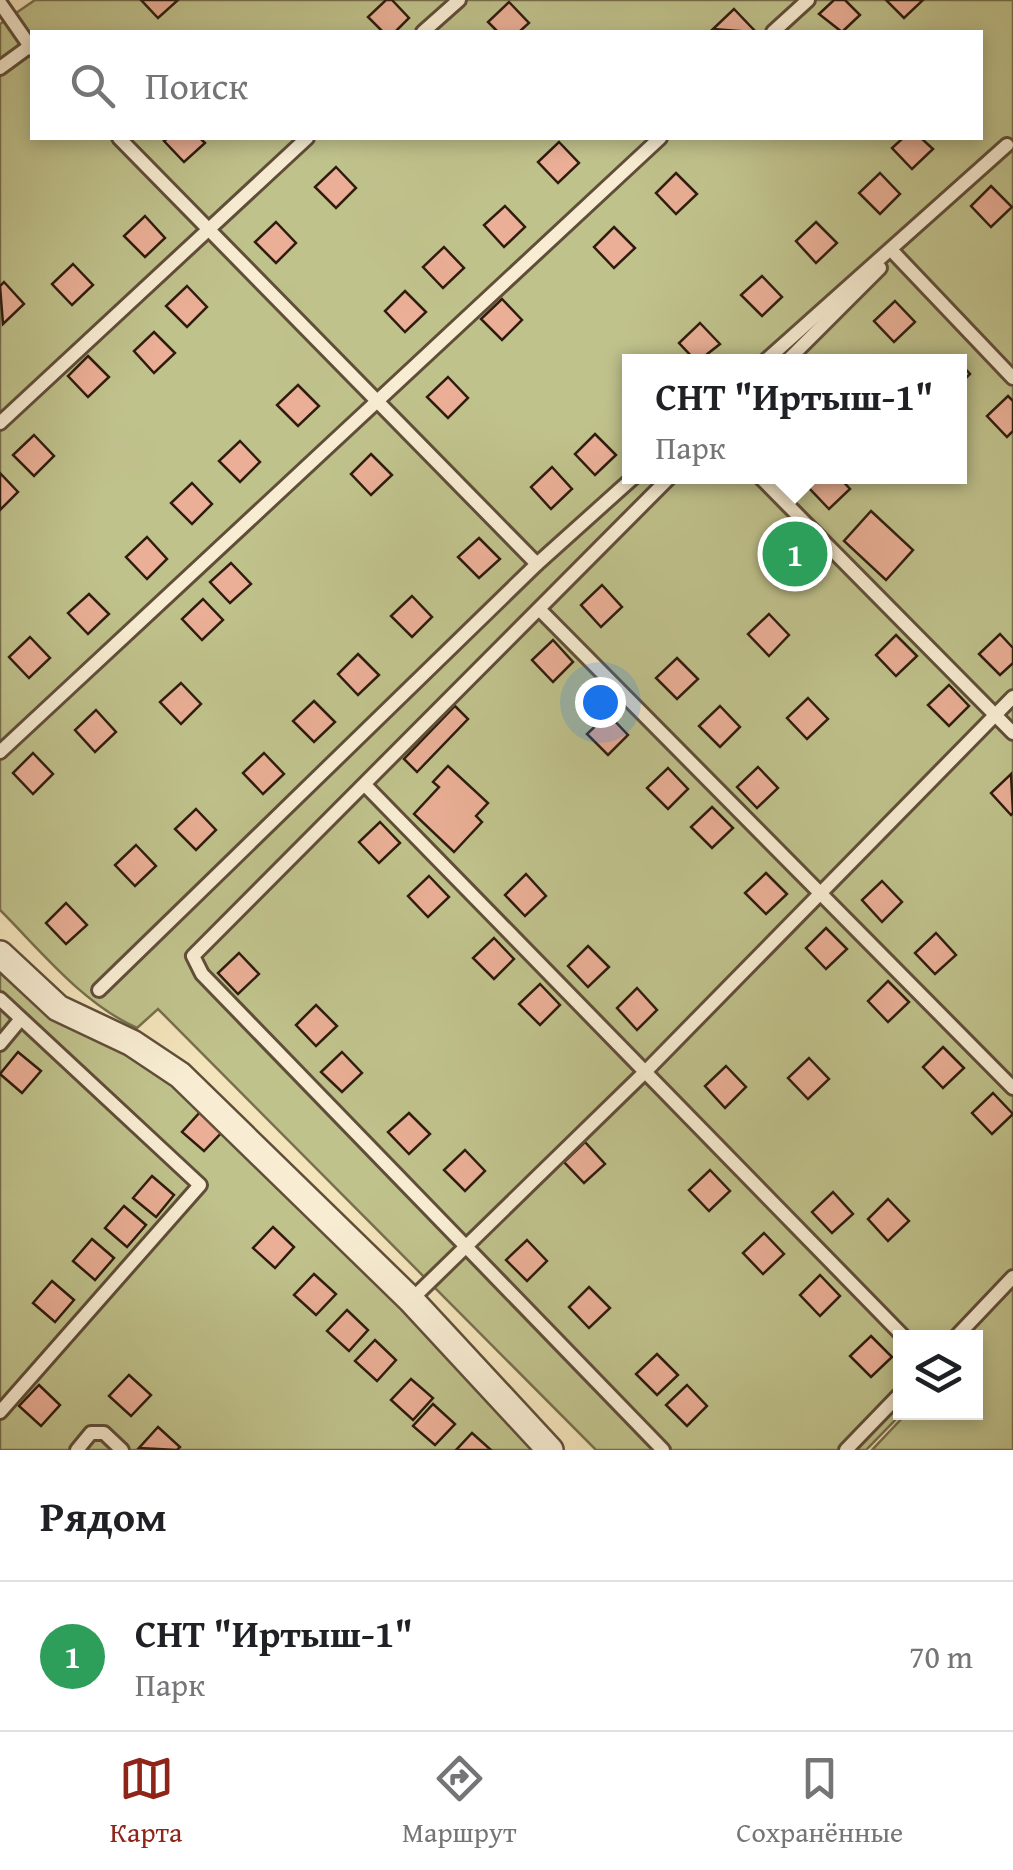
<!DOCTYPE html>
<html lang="ru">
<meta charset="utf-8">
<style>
:root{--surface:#fff;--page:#f2f2f2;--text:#202124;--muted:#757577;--line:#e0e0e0;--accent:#8f2418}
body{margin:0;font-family:"Gentium Book Plus",serif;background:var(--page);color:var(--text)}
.controls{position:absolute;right:30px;bottom:30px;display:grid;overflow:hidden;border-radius:0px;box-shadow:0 5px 15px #0003}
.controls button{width:90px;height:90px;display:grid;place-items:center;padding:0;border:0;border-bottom:2px solid var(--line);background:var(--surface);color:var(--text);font:50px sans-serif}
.you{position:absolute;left:600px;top:702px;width:35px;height:35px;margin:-25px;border:8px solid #fff;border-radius:50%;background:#1a73e8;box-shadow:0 0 0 15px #1a73e833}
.badge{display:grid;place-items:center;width:65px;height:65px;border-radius:50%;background:var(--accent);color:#fff;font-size:32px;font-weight:700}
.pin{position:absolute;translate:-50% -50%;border:5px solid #fff;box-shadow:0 2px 10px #0006}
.popup{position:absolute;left:622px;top:354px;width:345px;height:130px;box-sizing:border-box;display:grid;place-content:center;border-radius:0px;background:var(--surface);filter:drop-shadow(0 2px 8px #0005);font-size:32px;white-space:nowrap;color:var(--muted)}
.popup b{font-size:38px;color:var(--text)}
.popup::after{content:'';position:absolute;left:50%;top:100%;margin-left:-20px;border:20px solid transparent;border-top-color:var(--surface)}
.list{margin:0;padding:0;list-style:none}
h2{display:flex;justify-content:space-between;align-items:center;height:130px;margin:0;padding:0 40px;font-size:42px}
h2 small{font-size:32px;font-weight:400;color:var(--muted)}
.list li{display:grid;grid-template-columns:65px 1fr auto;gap:30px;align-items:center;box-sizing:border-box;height:150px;padding:0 40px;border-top:2px solid var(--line)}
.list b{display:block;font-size:38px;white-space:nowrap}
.list p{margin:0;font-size:32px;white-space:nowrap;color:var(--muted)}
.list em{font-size:32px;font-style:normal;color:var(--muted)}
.icon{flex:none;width:55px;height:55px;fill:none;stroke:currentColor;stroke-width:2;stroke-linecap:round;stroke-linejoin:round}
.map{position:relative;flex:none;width:1013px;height:1450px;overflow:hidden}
.search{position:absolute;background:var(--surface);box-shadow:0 5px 15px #0003;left:30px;right:30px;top:30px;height:110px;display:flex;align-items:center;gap:25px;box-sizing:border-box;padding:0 35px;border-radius:0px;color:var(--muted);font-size:38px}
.sheet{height:280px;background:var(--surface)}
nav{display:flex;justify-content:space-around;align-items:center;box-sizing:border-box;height:140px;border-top:2px solid var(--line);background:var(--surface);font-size:28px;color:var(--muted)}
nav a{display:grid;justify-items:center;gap:5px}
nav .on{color:var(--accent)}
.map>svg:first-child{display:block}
</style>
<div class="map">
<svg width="1013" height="1450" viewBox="0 0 1013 1450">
<rect width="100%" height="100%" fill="#f4e4bb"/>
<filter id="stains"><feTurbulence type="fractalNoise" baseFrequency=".002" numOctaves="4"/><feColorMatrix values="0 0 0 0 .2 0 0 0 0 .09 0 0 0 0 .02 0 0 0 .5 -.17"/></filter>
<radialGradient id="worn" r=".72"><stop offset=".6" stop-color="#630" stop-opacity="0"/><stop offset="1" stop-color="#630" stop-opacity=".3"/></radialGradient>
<g fill="#c0c28c" stroke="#786f4d" stroke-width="2.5" fill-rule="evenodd">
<path d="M35 0H1013V1450H872L907 1413 976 1412V1338H900L902 1413 866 1450H596L158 1009 137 1028C82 1003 42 952 0 910V24ZM32 32H980V138H32ZM630 362H960V476H630Z"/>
<path d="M0 964 158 1069 401 1302 540 1450H0Z"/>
</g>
<g fill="#eaaf96" stroke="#2f1c0e" stroke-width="2.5">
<path d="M141 0H178L158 18Z"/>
<path d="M386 0H392L409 18 395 32H383L368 17Z"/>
<path d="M834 0H845L860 15 842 32 819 14Z"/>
<path d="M886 0H923L904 18Z"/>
<path d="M509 2 529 23 519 32H498L488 22Z"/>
<path d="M734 9 754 30 752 32 713 29Z"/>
<path d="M168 138H200L205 143 184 162 164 141Z"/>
<path d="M903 138H921L933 149 912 169 892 148Z"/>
<path d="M559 142 579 163 558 183 538 162Z"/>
<path d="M336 167 356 188 336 208 315 187Z"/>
<path d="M676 173 697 194 676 214 656 193Z"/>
<path d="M880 173 900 194 880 214 859 193Z"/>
<path d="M991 186 1012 207 991 227 971 206Z"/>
<path d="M505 206 525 227 504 247 484 225Z"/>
<path d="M145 216 165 238 145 257 124 236Z"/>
<path d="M276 222 296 243 276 263 255 242Z"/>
<path d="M816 222 837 243 816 263 796 241Z"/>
<path d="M614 227 635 248 614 268 594 247Z"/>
<path d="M444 247 464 268 443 288 423 267Z"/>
<path d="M73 264 93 285 72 305 52 284Z"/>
<path d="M762 276 782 297 762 316 741 295Z"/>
<path d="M4 282 24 304 3 324 0 286Z"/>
<path d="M187 286 207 307 187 327 166 306Z"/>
<path d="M405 291 426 312 405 332 385 311Z"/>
<path d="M502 299 522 320 502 340 481 319Z"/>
<path d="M895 301 915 322 894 342 874 321Z"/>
<path d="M700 323 720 344 697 362 679 343Z"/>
<path d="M154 332 175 353 154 373 134 351Z"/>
<path d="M88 356 109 377 88 397 68 376Z"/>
<path d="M960 363 970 374 960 384Z"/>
<path d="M448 377 468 398 448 418 427 397Z"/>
<path d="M298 385 319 406 298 426 277 405Z"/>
<path d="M1008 396 1013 401V431L1007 437 987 416Z"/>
<path d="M595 434 616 455 595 475 575 454Z"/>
<path d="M34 435 54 456 34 476 13 455Z"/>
<path d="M240 441 260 462 240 482 219 461Z"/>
<path d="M371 454 392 475 371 495 351 474Z"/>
<path d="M552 467 572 489 551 509 531 487Z"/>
<path d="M0 473 18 492 0 510Z"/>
<path d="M821 476H838L850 489 829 509 809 488Z"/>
<path d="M192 483 212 504 192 524 171 503Z"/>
<path d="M871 511 913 550 886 580 844 541Z"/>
<path d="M147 537 167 559 147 579 126 557Z"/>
<path d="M479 538 500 559 479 578 458 557Z"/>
<path d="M231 563 251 584 230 603 210 582Z"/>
<path d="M602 585 622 607 601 627 581 605Z"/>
<path d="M89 594 109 614 88 634 68 613Z"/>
<path d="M412 596 432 617 412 637 391 616Z"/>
<path d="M203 599 223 620 202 640 182 619Z"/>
<path d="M769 614 789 635 769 656 748 634Z"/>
<path d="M1000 634 1013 648V663L1000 675 979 654Z"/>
<path d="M896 635 917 656 896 676 876 655Z"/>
<path d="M30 637 50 658 29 678 9 657Z"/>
<path d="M553 640 573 662 553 682 532 660Z"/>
<path d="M358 654 379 675 358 695 338 674Z"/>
<path d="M677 658 698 679 677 699 656 678Z"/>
<path d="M181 683 201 704 181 724 160 702Z"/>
<path d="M949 685 969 706 949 726 928 705Z"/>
<path d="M808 698 828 719 807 739 787 718Z"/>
<path d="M314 701 335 722 314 742 293 721Z"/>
<path d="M455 706 468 719 417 772 404 759Z"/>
<path d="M720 706 740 727 720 747 699 726Z"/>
<path d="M96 710 116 732 95 752 75 730Z"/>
<path d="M608 714 628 735 608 755 587 734Z"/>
<path d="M33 753 53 774 33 794 13 773Z"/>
<path d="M264 753 284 774 263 794 243 773Z"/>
<path d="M448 766 488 803 476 816 482 822 454 852 414 814 439 787 433 782Z"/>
<path d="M758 767 778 788 757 808 737 787Z"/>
<path d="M668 768 688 789 668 809 647 788Z"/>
<path d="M1011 774 1013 813 1011 815 991 793Z"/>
<path d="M712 807 733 828 712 848 691 827Z"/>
<path d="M196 809 216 830 196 850 175 829Z"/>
<path d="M380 822 400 843 379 863 359 842Z"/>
<path d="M136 845 156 866 135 886 115 865Z"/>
<path d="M766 873 787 894 766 914 745 893Z"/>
<path d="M526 874 546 896 525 916 505 895Z"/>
<path d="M429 876 449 897 428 917 408 896Z"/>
<path d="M882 881 902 902 882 922 862 900Z"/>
<path d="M66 903 87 925 66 944 46 923Z"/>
<path d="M826 928 847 949 826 969 806 948Z"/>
<path d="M936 933 956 955 935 974 915 953Z"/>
<path d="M494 938 514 959 494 979 473 958Z"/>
<path d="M588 946 609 967 588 987 568 966Z"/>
<path d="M239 953 259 974 238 994 218 973Z"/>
<path d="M888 981 909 1002 888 1022 868 1001Z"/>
<path d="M540 984 560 1005 540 1025 519 1004Z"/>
<path d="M637 988 657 1010 637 1030 617 1008Z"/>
<path d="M316 1005 337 1026 316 1046 296 1025Z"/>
<path d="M943 1047 964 1068 943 1088 923 1067Z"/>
<path d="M18 1052 41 1071 22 1093 0 1074Z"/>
<path d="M342 1052 362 1073 342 1092 321 1072Z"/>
<path d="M809 1058 829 1079 808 1099 788 1078Z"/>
<path d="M726 1066 746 1087 725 1108 705 1086Z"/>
<path d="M993 1093 1013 1114 992 1134 972 1113Z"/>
<path d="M202 1110 224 1130 204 1151 182 1132Z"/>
<path d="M409 1113 430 1134 409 1154 388 1132Z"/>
<path d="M585 1142 605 1164 584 1183 564 1162Z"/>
<path d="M465 1150 485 1171 465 1191 444 1170Z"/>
<path d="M710 1170 730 1191 709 1211 689 1190Z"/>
<path d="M152 1176 174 1195 156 1217 133 1198Z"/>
<path d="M833 1192 853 1214 832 1233 812 1212Z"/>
<path d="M888 1199 909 1221 888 1241 868 1219Z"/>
<path d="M124 1206 146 1225 127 1247 105 1228Z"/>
<path d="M273 1227 294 1247 275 1268 253 1248Z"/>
<path d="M764 1233 784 1254 763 1274 743 1253Z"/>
<path d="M92 1239 114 1258 95 1280 73 1261Z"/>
<path d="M527 1240 547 1261 527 1281 506 1260Z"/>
<path d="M314 1274 336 1294 316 1315 294 1295Z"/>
<path d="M820 1275 840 1296 820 1316 800 1295Z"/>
<path d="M52 1281 74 1300 55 1322 33 1303Z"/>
<path d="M589 1287 610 1308 589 1328 569 1307Z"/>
<path d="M347 1310 368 1330 349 1351 327 1331Z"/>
<path d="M871 1336 892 1357 871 1377 850 1356Z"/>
<path d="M375 1340 396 1360 377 1381 355 1361Z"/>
<path d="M657 1354 678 1375 657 1395 636 1374Z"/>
<path d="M129 1375 151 1395 131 1416 109 1396Z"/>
<path d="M411 1379 433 1398 413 1420 391 1400Z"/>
<path d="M39 1385 60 1405 41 1426 19 1406Z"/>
<path d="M687 1385 707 1406 687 1426 666 1405Z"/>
<path d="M433 1404 455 1424 435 1445 413 1426Z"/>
<path d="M158 1427 180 1447 177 1450 139 1448Z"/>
<path d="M472 1433 491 1450H456Z"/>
</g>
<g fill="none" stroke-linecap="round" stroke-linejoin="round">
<defs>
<g id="service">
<path d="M0 3 32 49"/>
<path d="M423 32 459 0"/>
<path d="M773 32 808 0"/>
<path d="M0 68 30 46"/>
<path d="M119 138 537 564"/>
<path d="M895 254 1013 378"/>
<path d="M764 362 1007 145"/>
<path d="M786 362 880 268"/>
<path d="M0 423 307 138"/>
<path d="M759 476 1013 733"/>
<path d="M540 610 1013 1088"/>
<path d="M0 752 660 138"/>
<path d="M365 785 905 1338"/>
<path d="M99 990 537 564 635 476"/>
<path d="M0 999 200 1185 0 1412"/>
<path d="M0 1044 20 1020"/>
<path d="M411 1300 646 1071 1013 697"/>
<path d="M955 1338 1013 1277"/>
<path d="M77 1450 91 1433H104L122 1450"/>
<path d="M663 1450 202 974 193 956 671 476"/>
<path d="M846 1450 900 1394"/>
</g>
<path id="minor" d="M0 954 58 1008 132 1043 180 1075 411 1300 550 1450"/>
</defs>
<use href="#service" stroke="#604e39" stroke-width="18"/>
<use href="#minor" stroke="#604e39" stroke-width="30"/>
<use href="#service" stroke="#f8edd3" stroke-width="12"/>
<use href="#minor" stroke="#f8edd3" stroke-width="25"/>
</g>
<rect width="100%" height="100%" filter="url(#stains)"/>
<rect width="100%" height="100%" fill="url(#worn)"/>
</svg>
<div class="controls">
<button><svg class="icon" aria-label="layers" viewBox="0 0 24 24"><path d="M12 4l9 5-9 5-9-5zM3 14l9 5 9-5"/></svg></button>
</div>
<div class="you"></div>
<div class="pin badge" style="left:795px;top:554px;background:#2e9e5b">1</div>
<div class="popup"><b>СНТ &quot;Иртыш-1&quot;</b>Парк</div>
<div class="search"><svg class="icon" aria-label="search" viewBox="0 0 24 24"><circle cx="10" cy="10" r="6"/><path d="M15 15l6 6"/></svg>Поиск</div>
</div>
<section class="sheet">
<h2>Рядом<small></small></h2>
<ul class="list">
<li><span class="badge" style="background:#2e9e5b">1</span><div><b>СНТ &quot;Иртыш-1&quot;</b><p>Парк</p></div><em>70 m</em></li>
</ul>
</section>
<nav>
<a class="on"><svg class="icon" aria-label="map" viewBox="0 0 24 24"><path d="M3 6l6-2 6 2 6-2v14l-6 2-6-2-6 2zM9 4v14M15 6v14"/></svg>Карта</a>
<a><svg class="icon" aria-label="directions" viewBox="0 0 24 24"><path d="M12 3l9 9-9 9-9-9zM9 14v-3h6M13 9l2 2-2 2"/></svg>Маршрут</a>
<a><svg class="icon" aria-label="saved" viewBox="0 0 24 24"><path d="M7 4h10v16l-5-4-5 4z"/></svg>Сохранённые</a>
</nav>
